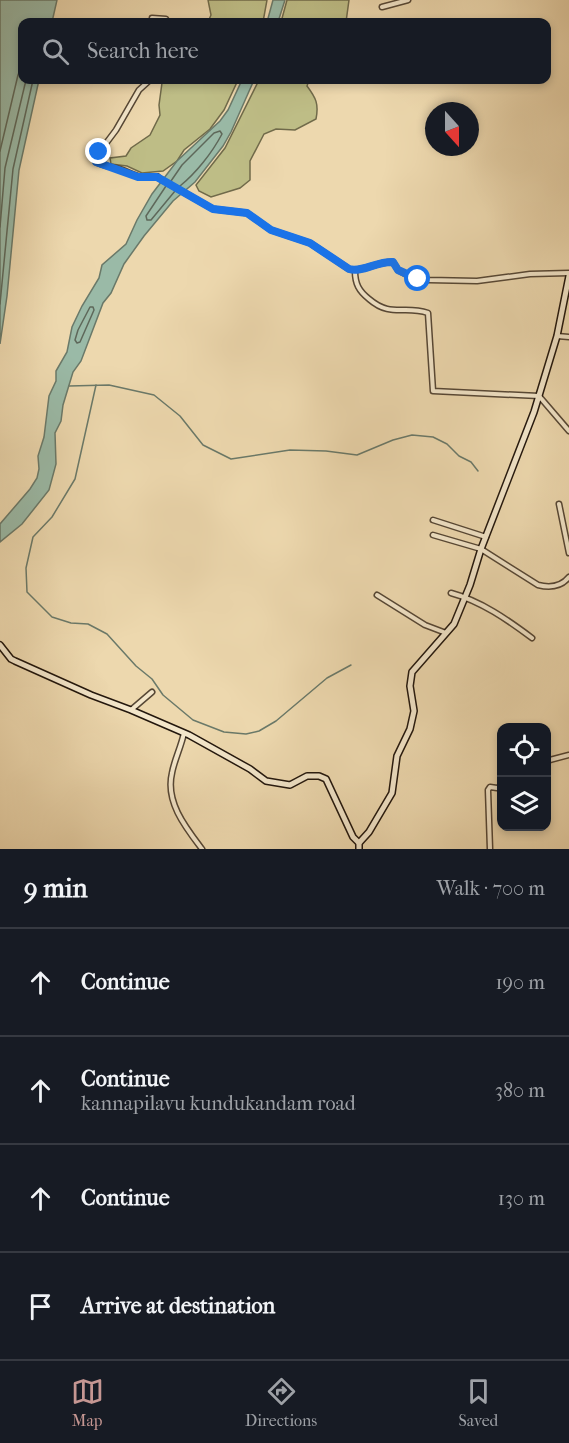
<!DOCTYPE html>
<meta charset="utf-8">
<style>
:root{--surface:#171b24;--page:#20242c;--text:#f1f3f6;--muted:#9ea1a6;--line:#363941;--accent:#c59692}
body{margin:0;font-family:"IM FELL French Canon",serif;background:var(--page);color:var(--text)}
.controls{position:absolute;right:18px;bottom:18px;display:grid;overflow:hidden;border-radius:12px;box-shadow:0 3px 9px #0003}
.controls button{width:54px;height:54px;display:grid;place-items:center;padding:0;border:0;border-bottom:2px solid var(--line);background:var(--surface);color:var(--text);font:30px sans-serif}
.compass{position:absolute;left:425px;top:102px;width:54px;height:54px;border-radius:50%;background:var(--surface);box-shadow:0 3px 9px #0003;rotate:159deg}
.stop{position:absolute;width:18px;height:18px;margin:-14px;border:4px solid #1a73e8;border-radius:50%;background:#fff}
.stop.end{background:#1a73e8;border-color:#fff;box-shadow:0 2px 6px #0008}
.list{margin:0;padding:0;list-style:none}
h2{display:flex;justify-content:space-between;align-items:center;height:78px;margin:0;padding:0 24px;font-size:26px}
h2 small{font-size:20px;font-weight:400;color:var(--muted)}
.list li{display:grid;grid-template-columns:39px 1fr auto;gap:18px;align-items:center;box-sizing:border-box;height:108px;padding:0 24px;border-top:2px solid var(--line)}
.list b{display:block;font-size:22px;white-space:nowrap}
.list p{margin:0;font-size:20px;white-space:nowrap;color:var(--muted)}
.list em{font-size:20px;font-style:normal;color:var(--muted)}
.icon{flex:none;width:33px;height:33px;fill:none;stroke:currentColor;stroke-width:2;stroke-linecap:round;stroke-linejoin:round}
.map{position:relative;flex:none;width:569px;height:849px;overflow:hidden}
.search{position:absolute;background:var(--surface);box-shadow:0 3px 9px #0003;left:18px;right:18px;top:18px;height:66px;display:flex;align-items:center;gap:15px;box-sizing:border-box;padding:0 21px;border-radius:12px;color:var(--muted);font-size:22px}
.sheet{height:510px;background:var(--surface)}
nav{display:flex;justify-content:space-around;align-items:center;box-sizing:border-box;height:84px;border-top:2px solid var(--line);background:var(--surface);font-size:16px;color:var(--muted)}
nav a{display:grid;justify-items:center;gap:3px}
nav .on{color:var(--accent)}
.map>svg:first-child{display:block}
</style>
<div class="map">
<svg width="569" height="849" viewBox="0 0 569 849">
<rect width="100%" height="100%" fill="#edd8ae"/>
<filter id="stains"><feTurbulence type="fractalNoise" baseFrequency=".00333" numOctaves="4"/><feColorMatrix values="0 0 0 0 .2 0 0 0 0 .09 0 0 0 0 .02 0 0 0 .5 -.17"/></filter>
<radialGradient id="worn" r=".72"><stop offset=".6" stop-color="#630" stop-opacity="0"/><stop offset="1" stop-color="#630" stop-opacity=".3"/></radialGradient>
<g fill="#bebd86" stroke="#706a4a" stroke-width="1.5">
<path d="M208 0H267L263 22H208L211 15Z"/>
<path d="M287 0H349L346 22H281Z"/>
<path d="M167 80H238L224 110 210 129 184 150 177 161 163 171 142 173 127 166 111 164 110 158 126 156 131 148 150 135 160 115 159 105 162 83Z"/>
<path d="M259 80H309L307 86C316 98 319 104 316 119L295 130 276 129 264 134 250 161V180L240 188 211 197 199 191 196 185 225 148Z"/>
</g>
<g fill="#9abaa7" stroke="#6a7969" stroke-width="1.5">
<path d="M0 0H57L52 22H22V80H39L19 170 7 296 0 344Z"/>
<path d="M273 0H285L278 22H267Z"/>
<path d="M242 80H254L231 132 223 146 195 182 173 201 144 236 124 264 111 293 103 303 81 361 73 372 63 405 61 421 55 433 56 464 49 490 22 524 0 542V524L30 489 37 478 39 469 38 456 44 437 49 396 56 381V371L67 352 72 327 82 306 99 278 102 265 126 244 137 220 152 194 177 161 220 121 228 110Z"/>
</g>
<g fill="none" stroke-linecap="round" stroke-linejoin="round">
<g stroke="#5e685a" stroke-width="1.5">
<path d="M0 151 18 75 22 65"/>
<path d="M171 181 182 165 214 133 220 131 222 134C212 153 196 173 180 186"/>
<path d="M166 186 146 216 147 220H151L175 191"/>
<path d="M0 227 5 168 26 80"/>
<path d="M0 304 13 169 33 80"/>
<path d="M90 307H93L94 310 80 342 77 343 75 340 78 330Z"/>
</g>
<g stroke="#6a7969" stroke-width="1.5">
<path d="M96 385 75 479 52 517 33 537 26 568 27 592 52 617 71 623 88 624 107 634 136 666 152 679 163 695 193 720 224 732 246 734 259 731 276 721 327 678 351 665"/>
<path d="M69 386 109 385 154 395 180 416 203 445 231 459 290 450 326 451 357 455 393 440 412 435 433 437 447 444 459 456 471 462 478 471"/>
</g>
<defs>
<g id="street">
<path d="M382 7 408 0"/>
<path d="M152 18 166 19 167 22"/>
<path d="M150 80 139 90 116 130 95 158 96 162C103 166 108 166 116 168 129 171 136 179 151 177"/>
<path d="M157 177 213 209 247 213 271 230 310 243 349 269C362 273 377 261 393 262L398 270 407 275 429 280 477 281 530 274 569 273"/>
<path d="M355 271C355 284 359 291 369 299 391 318 404 305 428 313L433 391 539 396 569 431"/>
<path d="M557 336 569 337"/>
<path d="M559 504 569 553"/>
<path d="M433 520 486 537"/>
<path d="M433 535 481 549 538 585C550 588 561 587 569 577"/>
<path d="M451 593C481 601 508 620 532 638"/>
<path d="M377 595 425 625 446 633"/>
<path d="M131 710 152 692"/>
<path d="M184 733C181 747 174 761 172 773 165 802 186 828 202 849"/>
<path d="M546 761 569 755"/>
<path d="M490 849 488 790 490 787 497 788 502 786"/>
</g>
<g id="secondary">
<path d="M151 177H157"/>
<path d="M0 645 11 659 15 661 91 695 131 710 189 735 250 769 266 781 290 785 307 776H319L326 779 353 837 359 843"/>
<path d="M359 849V843L369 832 392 793 397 756 410 729 414 711 410 686 412 672 454 624 470 585 481 549 534 412 557 336 569 276"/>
</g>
</defs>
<use href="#street" stroke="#564735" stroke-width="7"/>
<use href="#secondary" stroke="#23170d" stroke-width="8"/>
<use href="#street" stroke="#f3e6ca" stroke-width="4"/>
<use href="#secondary" stroke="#f3e6ca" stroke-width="5"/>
</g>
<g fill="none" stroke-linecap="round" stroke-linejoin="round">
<path stroke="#1a73e8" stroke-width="8" d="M99 152 95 158 96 162 138 177H157L213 209 247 213 271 230 310 243 349 269C362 273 377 261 393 262L398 270 418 279"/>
</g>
<rect width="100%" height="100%" filter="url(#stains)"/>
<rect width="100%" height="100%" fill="url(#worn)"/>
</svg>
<div class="controls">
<button><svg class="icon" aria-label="locate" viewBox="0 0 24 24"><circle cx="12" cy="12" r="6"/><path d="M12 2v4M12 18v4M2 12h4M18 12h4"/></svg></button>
<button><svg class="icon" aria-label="layers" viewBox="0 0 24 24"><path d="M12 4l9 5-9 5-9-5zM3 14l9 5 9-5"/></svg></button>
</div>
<svg class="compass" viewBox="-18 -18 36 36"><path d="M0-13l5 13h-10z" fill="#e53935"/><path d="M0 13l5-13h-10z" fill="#9ea1a6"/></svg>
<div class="stop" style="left:418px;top:279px"></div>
<div class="stop end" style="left:99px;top:152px"></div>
<div class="search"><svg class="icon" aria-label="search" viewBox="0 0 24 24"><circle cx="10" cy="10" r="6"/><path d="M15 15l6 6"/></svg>Search here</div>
</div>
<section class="sheet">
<h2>9 min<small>Walk · 700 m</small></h2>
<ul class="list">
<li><svg class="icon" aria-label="ahead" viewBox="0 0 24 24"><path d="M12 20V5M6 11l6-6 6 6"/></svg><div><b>Continue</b></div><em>190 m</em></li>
<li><svg class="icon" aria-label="ahead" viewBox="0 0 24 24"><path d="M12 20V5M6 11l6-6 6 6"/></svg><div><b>Continue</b><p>kannapilavu kundukandam road</p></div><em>380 m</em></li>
<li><svg class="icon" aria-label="ahead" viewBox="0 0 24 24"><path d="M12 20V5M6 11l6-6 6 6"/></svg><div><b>Continue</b></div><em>130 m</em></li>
<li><svg class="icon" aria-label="arrive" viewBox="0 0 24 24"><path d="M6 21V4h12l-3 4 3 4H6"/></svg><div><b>Arrive at destination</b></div></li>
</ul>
</section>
<nav>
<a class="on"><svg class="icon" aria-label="map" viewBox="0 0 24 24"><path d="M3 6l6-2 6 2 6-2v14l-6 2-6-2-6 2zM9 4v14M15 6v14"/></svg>Map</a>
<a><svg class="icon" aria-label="directions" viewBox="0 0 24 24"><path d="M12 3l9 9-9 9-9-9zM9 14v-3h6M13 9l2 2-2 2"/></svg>Directions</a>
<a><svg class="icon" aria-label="saved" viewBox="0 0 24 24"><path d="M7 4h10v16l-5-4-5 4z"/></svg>Saved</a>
</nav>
